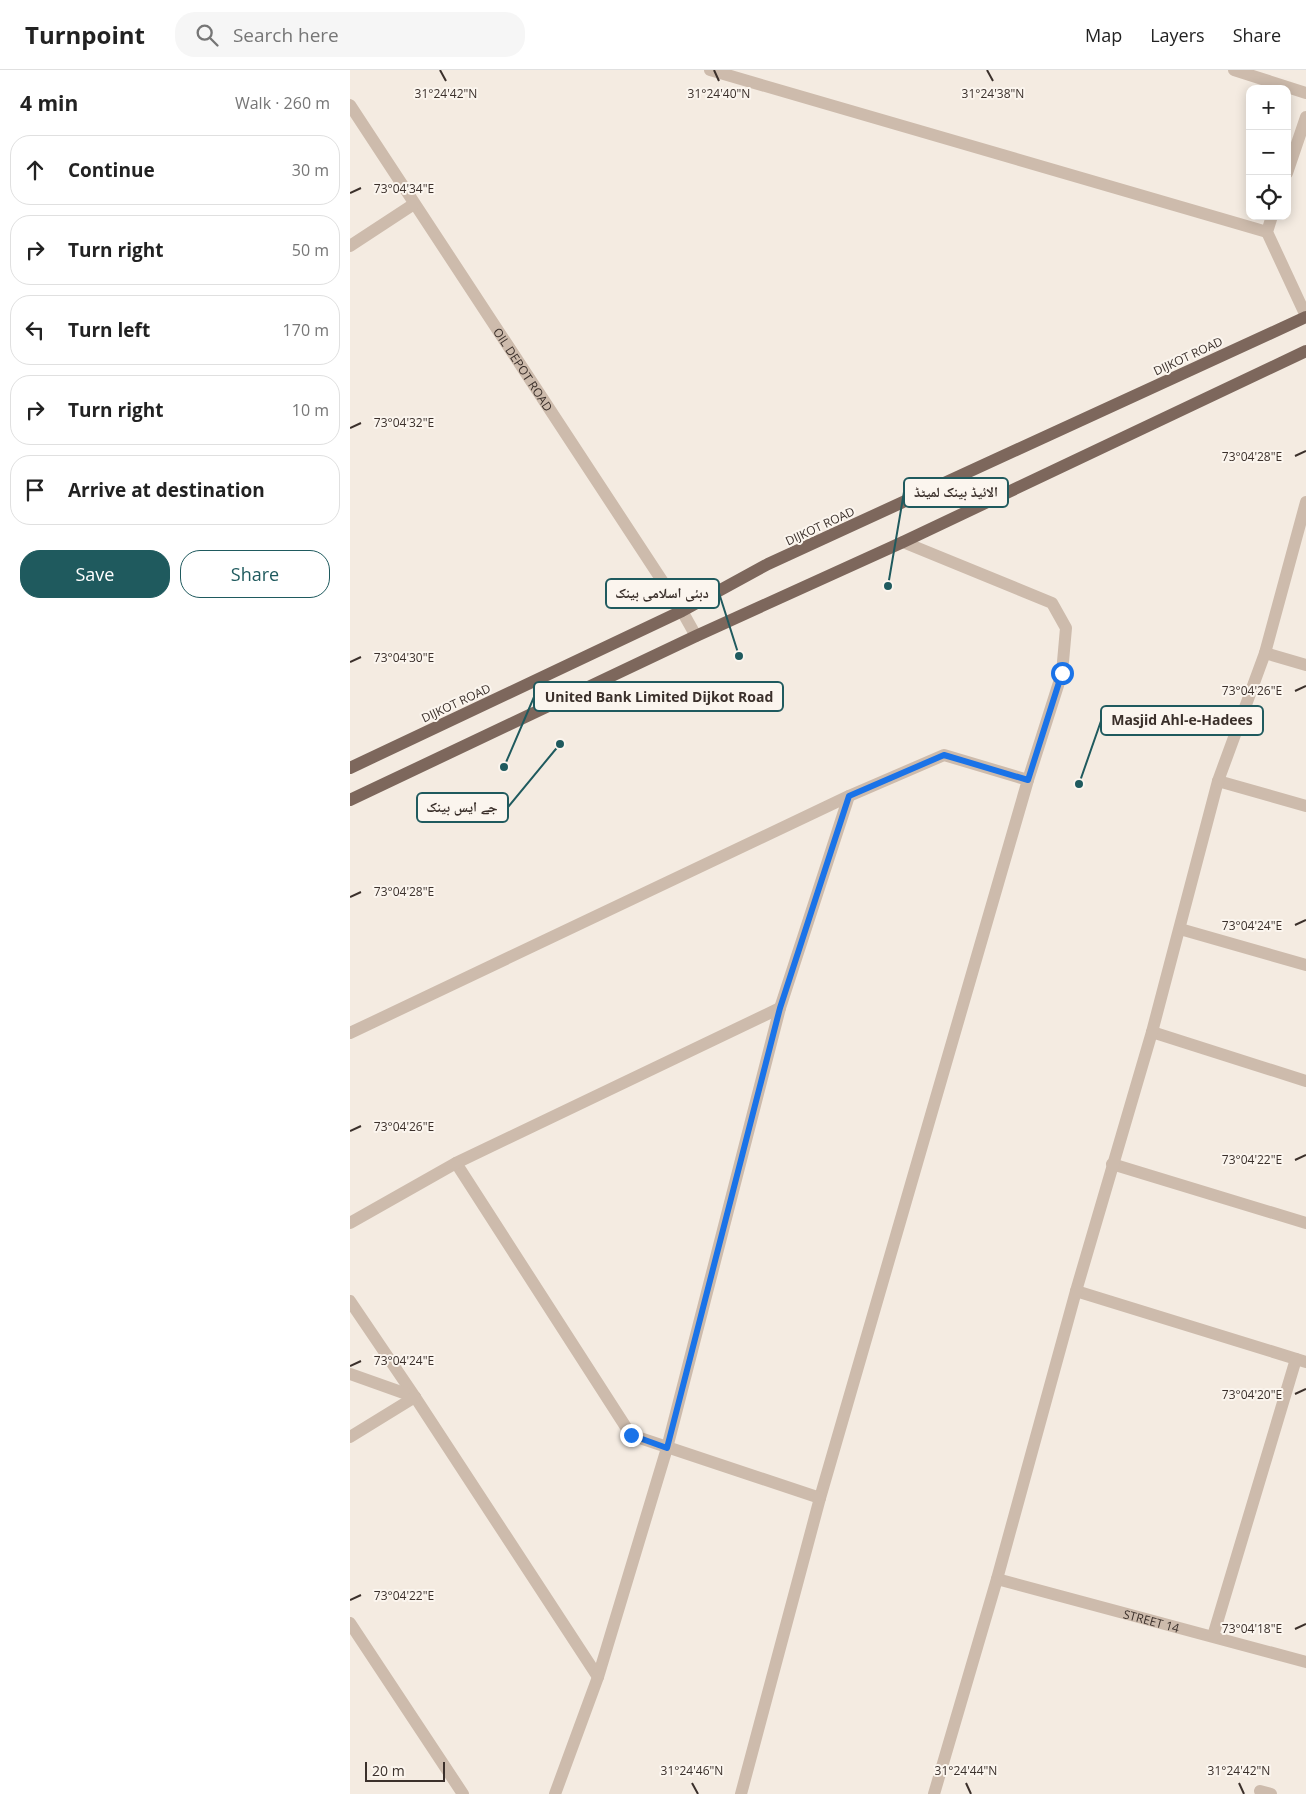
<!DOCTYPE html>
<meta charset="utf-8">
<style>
:root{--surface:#fff;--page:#f6f6f6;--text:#222;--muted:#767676;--line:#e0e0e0;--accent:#1f5a5e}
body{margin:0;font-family:"Open Sans","Noto Naskh Arabic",sans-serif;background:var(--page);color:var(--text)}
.controls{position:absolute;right:15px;top:15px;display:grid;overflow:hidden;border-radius:10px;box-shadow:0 2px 12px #0003}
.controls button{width:45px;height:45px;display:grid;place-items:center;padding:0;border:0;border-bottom:1px solid var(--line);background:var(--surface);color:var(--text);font:25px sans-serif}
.scale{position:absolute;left:15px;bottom:12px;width:80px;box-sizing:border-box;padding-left:5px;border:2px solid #3b302b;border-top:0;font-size:14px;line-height:18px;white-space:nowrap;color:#3b302b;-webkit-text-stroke:4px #fbf5ee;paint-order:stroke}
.stop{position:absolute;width:15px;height:15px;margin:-11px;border:4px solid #1a73e8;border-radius:50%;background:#fff}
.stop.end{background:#1a73e8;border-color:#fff;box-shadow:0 1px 5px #0008}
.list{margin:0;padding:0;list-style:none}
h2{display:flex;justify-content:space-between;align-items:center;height:65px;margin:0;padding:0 20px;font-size:21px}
h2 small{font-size:16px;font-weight:400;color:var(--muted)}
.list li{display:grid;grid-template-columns:32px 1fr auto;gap:15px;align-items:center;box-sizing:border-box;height:70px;margin:0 10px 10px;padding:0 10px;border:1px solid var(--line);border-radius:20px}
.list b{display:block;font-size:19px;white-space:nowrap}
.list em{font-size:16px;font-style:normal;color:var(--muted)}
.actions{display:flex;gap:10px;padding:15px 20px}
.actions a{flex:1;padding:11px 0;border:1px solid var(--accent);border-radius:20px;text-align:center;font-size:18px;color:var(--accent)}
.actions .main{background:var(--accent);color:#fff}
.icon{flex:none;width:28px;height:28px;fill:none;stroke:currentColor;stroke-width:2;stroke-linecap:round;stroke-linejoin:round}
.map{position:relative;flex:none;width:956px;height:1724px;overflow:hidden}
header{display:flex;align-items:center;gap:30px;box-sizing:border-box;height:70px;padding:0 25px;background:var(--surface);border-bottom:1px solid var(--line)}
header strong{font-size:24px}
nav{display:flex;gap:28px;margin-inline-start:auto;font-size:18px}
.search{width:350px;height:45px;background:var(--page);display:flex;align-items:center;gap:12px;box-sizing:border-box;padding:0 18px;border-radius:20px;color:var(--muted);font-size:19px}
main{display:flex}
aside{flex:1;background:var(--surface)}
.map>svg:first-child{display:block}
</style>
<header>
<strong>Turnpoint</strong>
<div class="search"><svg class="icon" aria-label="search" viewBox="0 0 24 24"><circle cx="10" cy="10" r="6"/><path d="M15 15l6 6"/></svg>Search here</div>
<nav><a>Map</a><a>Layers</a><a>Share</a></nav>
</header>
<main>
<aside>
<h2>4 min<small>Walk · 260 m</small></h2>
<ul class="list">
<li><svg class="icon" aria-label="ahead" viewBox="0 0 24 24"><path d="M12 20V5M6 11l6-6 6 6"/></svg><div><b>Continue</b></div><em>30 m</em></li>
<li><svg class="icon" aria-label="right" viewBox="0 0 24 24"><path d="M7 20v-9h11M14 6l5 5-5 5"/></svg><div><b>Turn right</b></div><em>50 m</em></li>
<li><svg class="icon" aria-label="left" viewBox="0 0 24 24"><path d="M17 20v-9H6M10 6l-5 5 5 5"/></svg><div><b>Turn left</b></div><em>170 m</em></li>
<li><svg class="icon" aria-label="right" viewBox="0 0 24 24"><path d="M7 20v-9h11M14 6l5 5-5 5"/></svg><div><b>Turn right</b></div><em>10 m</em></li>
<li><svg class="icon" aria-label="arrive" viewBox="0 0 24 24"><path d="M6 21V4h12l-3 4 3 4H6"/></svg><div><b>Arrive at destination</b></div></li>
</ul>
<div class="actions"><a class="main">Save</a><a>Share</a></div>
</aside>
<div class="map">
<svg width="956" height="1724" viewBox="0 0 956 1724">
<rect width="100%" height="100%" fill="#f4ebe1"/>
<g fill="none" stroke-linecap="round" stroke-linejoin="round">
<path stroke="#cdbbac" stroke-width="12" d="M360 0 917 162"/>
<g stroke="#cdbbac" stroke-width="12">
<path d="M884 0 956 23"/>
<path id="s1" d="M0 35 332 541 346 566"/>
<path d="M937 103 956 47"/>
<path d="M922 146 917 162 956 246"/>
<path d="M0 176 64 134"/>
<path d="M553 472 702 533 716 558 712 603 678 710"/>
<path d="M915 583 956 595"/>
<path d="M868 711 956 736"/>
<path d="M830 859 956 895"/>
<path d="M802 962 956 1011"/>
<path d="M0 963 499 726 594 685 678 710 470 1428 391 1724"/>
<path d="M106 1093 281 1365 470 1428"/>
<path d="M762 1094 956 1153"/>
<path d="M0 1153 106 1093 430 938"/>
<path d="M726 1221 956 1292"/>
<path d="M0 1231 65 1327 248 1607"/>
<path d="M0 1304 65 1327"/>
<path d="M0 1367 65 1327"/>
<path id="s2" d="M647 1509 956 1592"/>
<path d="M0 1553 113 1724"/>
<path d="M863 1566 946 1289"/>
<path d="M910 1721 921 1724"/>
<path d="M205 1724 248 1607 317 1378 430 938 499 726"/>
<path d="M584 1724 647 1509 726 1221 802 962 868 711 915 583 956 432"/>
</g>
<g stroke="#7d675c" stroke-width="12">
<path d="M0 698 332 541 418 494 956 247"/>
<path d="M0 730 346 566 553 472 956 281"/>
</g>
</g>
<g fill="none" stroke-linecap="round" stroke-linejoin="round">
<path stroke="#1a73e8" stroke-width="6" d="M281 1365 317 1378 430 938 499 726 594 685 678 710 712 603"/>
</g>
<path fill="none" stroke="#3b302b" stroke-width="2" d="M90 0 96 11M364 0 369 11M637 0 643 11M0 123 11 118M0 358 11 353M945 386 956 381M0 592 11 587M945 621 956 616M0 827 11 822M945 855 956 850M0 1061 11 1056M945 1090 956 1085M0 1296 11 1291M945 1324 956 1319M0 1530 11 1525M945 1559 956 1554M342 1713 348 1724M616 1713 621 1724M889 1713 894 1724"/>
<g text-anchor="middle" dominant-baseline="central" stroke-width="4" stroke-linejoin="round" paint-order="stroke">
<g font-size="12" fill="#3b302b" stroke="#fbf5ee">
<text transform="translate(838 286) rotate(-25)">DIJKOT ROAD</text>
<text stroke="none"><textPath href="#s1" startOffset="316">OIL DEPOT ROAD</textPath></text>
<text transform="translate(470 456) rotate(-25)">DIJKOT ROAD</text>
<text transform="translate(106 633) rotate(-25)">DIJKOT ROAD</text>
<text stroke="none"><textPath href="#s2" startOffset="160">STREET 14</textPath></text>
</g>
</g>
<g font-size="12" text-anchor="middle" fill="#3b302b" stroke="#fbf5ee" stroke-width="4" stroke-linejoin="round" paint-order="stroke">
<text x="96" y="28">31°24'42"N</text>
<text x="369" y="28">31°24'40"N</text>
<text x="643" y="28">31°24'38"N</text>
<text x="54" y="123">73°04'34"E</text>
<text x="54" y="357">73°04'32"E</text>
<text x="902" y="391">73°04'28"E</text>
<text x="54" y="592">73°04'30"E</text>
<text x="902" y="625">73°04'26"E</text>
<text x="54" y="826">73°04'28"E</text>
<text x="902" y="860">73°04'24"E</text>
<text x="54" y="1061">73°04'26"E</text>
<text x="902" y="1094">73°04'22"E</text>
<text x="54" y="1295">73°04'24"E</text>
<text x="902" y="1329">73°04'20"E</text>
<text x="54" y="1530">73°04'22"E</text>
<text x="902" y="1563">73°04'18"E</text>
<text x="342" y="1705">31°24'46"N</text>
<text x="616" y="1705">31°24'44"N</text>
<text x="889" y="1705">31°24'42"N</text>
</g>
<path fill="none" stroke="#1f5a5e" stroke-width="2" d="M538 516L554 422M389 586L369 523M154 697L184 627M729 714L751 651M210 674L158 737"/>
<g fill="#1f5a5e" stroke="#fbf5ee" stroke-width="2">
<circle cx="538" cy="516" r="5"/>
<circle cx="389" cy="586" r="5"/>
<circle cx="154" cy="697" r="5"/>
<circle cx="729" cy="714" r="5"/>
<circle cx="210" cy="674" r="5"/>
</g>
<g fill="#fbf5ee" stroke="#1f5a5e" stroke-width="2">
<rect x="554" y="408" width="104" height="29" rx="5"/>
<rect x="256" y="509" width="113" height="29" rx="5"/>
<rect x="184" y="612" width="249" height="29" rx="5"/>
<rect x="751" y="636" width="162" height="29" rx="5"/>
<rect x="67" y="723" width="91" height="29" rx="5"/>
</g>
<g font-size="14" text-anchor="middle" font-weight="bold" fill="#3b302b">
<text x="606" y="427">الائیڈ بینک لمیٹڈ</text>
<text x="312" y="528">دبئی اسلامی بینک</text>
<text x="309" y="632">United Bank Limited Dijkot Road</text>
<text x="832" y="655">Masjid Ahl-e-Hadees</text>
<text x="112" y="742">جے ایس بینک</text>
</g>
</svg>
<div class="controls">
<button>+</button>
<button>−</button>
<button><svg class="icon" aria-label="locate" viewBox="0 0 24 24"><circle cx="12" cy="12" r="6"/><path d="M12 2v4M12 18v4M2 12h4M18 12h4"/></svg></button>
</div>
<div class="scale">20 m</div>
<div class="stop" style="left:712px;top:603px"></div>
<div class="stop end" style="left:281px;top:1365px"></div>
</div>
</main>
